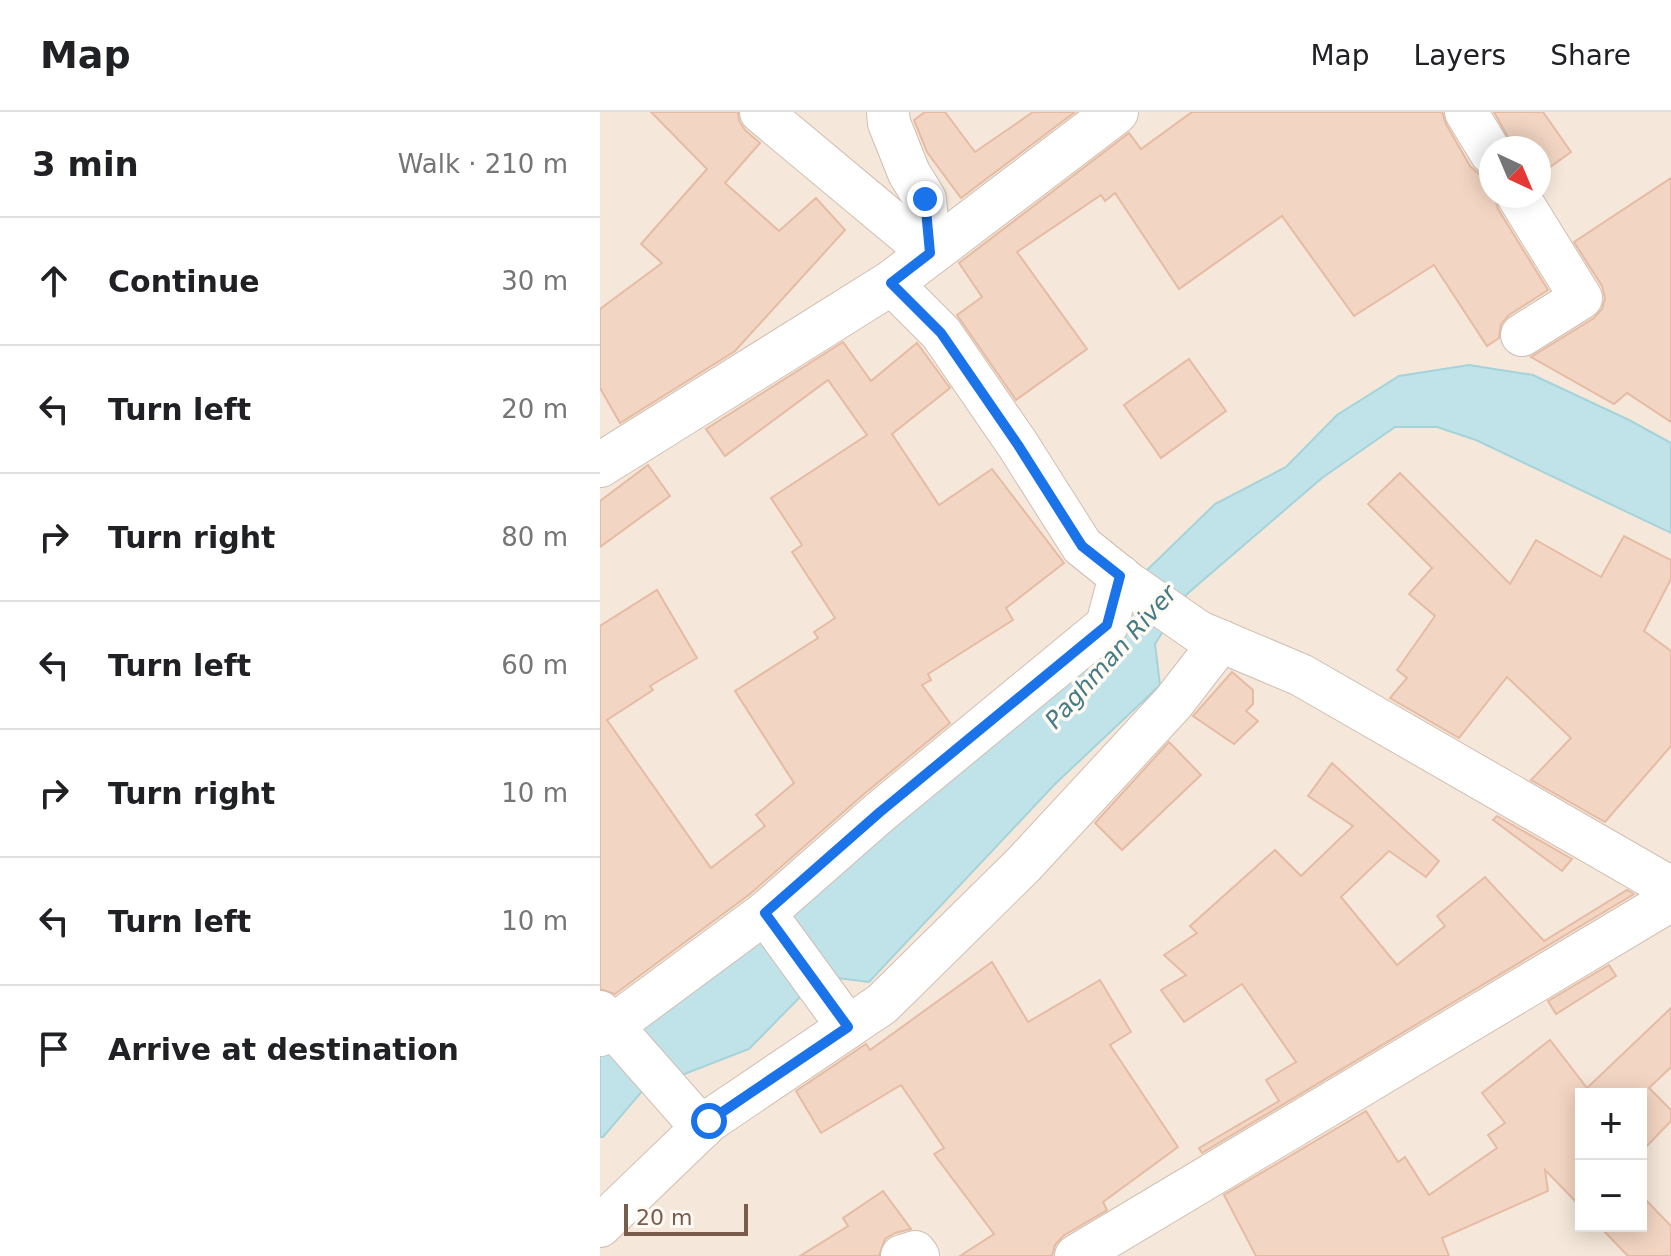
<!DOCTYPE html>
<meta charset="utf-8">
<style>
:root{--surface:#fff;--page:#f2f2f2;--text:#202124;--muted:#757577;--line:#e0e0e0}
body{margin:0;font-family:"DejaVu Sans",sans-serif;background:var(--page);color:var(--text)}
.controls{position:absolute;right:24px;bottom:24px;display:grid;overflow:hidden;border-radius:0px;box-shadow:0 4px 20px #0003}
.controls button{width:72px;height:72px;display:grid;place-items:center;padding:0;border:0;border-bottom:2px solid var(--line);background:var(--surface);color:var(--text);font:40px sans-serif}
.compass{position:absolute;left:879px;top:24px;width:72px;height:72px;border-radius:50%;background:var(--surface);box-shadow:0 4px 20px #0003;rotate:136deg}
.scale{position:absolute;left:24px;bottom:20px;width:124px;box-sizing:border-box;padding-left:8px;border:4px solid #7a5c4d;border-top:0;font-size:22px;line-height:28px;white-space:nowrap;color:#7a5c4d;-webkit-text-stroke:6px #fffaf3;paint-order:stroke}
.stop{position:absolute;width:24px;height:24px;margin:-18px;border:6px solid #1a73e8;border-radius:50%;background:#fff}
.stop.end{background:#1a73e8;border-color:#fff;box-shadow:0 2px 8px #0008}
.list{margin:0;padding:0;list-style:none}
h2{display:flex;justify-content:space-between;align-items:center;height:104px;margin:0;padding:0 32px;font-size:34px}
h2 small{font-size:26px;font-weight:400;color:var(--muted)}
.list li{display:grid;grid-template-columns:52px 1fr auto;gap:24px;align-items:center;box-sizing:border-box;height:128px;padding:0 32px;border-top:2px solid var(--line)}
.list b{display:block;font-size:30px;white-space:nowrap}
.list em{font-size:26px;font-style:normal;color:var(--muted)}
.icon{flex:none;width:44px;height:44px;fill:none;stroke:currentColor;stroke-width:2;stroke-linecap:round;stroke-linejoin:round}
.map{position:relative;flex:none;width:1071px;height:1144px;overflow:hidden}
header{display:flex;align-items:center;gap:48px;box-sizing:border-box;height:112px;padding:0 40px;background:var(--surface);border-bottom:2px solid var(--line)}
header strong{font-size:38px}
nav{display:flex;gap:44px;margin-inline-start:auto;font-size:28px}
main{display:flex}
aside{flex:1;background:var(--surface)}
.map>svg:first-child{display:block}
</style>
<header>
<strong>Map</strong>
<nav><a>Map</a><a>Layers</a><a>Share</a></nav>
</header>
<main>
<aside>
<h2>3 min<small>Walk · 210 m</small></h2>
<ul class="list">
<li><svg class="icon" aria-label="ahead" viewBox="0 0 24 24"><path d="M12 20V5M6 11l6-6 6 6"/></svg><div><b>Continue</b></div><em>30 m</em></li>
<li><svg class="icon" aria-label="left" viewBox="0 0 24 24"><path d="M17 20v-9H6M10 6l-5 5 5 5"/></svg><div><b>Turn left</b></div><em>20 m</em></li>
<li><svg class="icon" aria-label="right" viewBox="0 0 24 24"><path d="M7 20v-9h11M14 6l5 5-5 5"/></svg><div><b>Turn right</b></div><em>80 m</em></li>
<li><svg class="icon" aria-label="left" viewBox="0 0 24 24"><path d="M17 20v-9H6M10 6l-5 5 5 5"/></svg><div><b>Turn left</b></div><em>60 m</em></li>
<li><svg class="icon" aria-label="right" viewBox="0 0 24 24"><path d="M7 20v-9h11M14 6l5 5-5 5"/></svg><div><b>Turn right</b></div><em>10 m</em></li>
<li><svg class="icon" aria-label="left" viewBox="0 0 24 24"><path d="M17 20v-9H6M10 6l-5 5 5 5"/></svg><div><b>Turn left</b></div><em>10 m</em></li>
<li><svg class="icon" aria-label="arrive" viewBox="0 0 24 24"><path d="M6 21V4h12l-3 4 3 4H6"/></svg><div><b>Arrive at destination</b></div></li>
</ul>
</aside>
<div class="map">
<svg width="1071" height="1144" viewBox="0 0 1071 1144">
<rect width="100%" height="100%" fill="#fdf6ec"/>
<path fill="#f5e8da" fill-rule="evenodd" d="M0 0H1071V1144H0ZM891 36H939V84H891ZM981 982H1041V1114H981Z"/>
<path fill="#bfe3e8" stroke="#a5d3da" stroke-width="2" d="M869 253 933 263 1029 308 1071 331V421L876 328 837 315H795L722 366 587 482 555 532 560 573 455 672 269 870 229 865 202 883 149 937 43 978 3 1025H0V930L543 462 615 392 686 355 737 303 799 264Z"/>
<g fill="#f3d5c3" stroke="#e6bba3" stroke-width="2">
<path d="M51 0H138L139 9 145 18 160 31 125 71 179 119 216 86 245 118 135 239 20 311 0 276V197L62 151 41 132 107 57Z"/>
<path d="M325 0H345L375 40 433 0H475L361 86 327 40 314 8Z"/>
<path d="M592 0H842L846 12 870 54 879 62 891 65V84H894L898 97 948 178 909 203 901 212 899 226 887 234 834 153 754 204 682 104 579 177 515 81 505 89 501 83 417 140 487 237 416 288 357 203 382 185 359 151 529 21 541 37Z"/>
<path d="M894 0H943L971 40 939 63V36H914Z"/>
<path d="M1071 66V310L1027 281 1014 292 931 245 994 206 1002 197 1005 186 1002 174 974 130Z"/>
<path d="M243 230 271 269 317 231 350 276 292 322 339 393 392 357 464 451 406 496 413 508 328 562 331 568 322 573 350 611 264 682 150 782 15 882 0 877V514L57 478 97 546 50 574 53 578 7 608 111 756 165 714 156 703 194 671 135 579 218 526 214 520 235 506 192 440 202 433 171 386 267 323 228 268 125 344 106 317Z"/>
<path d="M589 247 626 299 561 346 524 293Z"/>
<path d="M48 353 70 384 0 435V389Z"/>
<path d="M800 361 910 472 936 428 1001 465 1024 424 1071 448V467L1044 519 1071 539V634L1005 710 931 668 971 626 907 565 859 626 790 586 807 566 797 558 835 504 809 482 832 456 768 392Z"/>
<path d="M632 560 653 578V592L646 599 658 609 634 632 593 604Z"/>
<path d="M569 630 601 663 522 738 495 711Z"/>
<path d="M732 651 839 749 826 765 789 739 741 785 797 853 845 814 837 804 885 765 944 829 1027 778 1034 782 602 1041 599 1036 679 989 666 968 696 950 642 872 584 910 561 878 586 863 564 843 597 821 590 814 675 738 701 764 753 714 708 684Z"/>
<path d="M897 704 972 747 962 759 893 708Z"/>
<path d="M392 850 428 910 500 868 531 920 510 933 578 1035 503 1090 507 1098 463 1124 455 1133 452 1144H360L394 1122 334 1042 344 1036 301 973 221 1021 196 979 266 932 270 938Z"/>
<path d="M1009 853 1016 864 956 902 948 889Z"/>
<path d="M1071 896V955L1049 976 1071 998V1009L1041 1040V982H981V1095L945 1058 948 1079 842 1126 849 1144H656L624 1083 766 999 798 1050 805 1045 829 1083 897 1036 888 1023 905 1011 882 981 950 928 987 976Z"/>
<path d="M283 1079 311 1117 295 1121 285 1127 279 1144H200L248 1114 243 1106Z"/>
<path d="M1041 1083 1071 1114V1144H1028L999 1114H1041Z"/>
</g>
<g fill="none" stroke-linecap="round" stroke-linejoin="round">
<defs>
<g id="minor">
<path d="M161 0 330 141"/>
<path d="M288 0 289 11 309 61 325 87 330 141"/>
<path d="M866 0 891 41"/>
<path d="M918 84 981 186 922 223"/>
<path d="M291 171 341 221 418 333 482 434 528 471 599 520 701 563 1071 776"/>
<path d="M165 801 248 915"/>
<path d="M0 900 102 1016"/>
<path d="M0 923 165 801 280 700 507 513 520 464"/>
<path d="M0 1114 109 1009 282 892 424 752 573 591 621 529"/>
<path d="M302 1144 315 1140 318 1144"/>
<path d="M476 1144 1071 788"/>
</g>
<path id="tertiary" d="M0 353 291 171 516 0"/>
</defs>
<use href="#minor" stroke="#d1beb0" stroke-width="44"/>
<use href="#tertiary" stroke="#d1beb0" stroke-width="46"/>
<use href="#minor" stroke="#fff" stroke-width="42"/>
<use href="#tertiary" stroke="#fff" stroke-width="44"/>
</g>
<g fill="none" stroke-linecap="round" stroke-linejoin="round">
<path stroke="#1a73e8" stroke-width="10" d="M109 1009 248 915 165 801 280 700 507 513 520 464 482 434 418 333 341 221 291 171 330 141 325 87"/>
</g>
<g text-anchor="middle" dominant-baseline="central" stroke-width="7" stroke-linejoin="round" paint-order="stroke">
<g font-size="24" font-style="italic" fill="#437c86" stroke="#fffaf3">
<text transform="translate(511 545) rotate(-48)">Paghman River</text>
</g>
</g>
</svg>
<div class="controls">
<button>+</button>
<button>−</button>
</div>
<svg class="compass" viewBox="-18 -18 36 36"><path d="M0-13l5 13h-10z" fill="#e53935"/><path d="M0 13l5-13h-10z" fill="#757577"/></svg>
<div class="scale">20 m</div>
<div class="stop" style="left:109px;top:1009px"></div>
<div class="stop end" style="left:325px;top:87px"></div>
</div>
</main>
